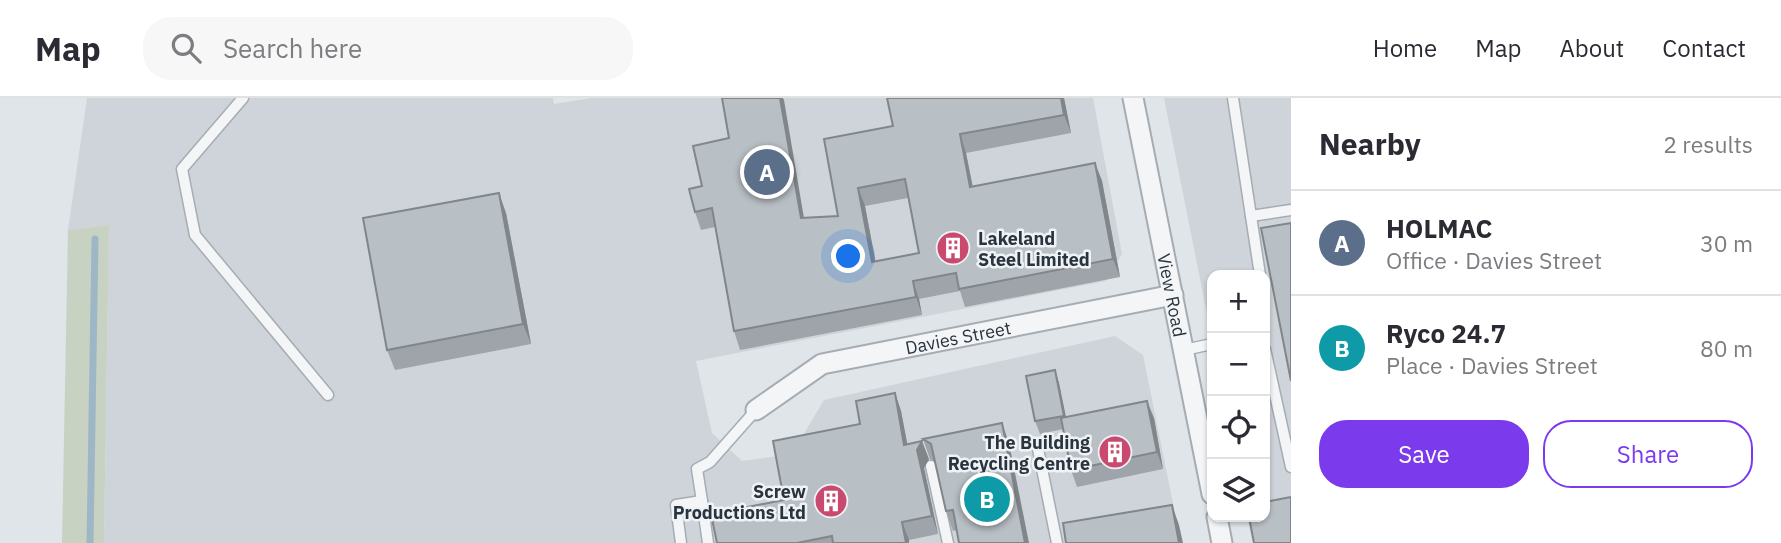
<!DOCTYPE html>
<meta charset="utf-8">
<style>
:root{--surface:#fff;--page:#f7f7f7;--text:#2b2b33;--muted:#7c7c81;--line:#e1e1e2;--accent:#7c3aed}
body{margin:0;font-family:"IBM Plex Sans",sans-serif;background:var(--page);color:var(--text)}
.controls{position:absolute;right:21px;bottom:21px;display:grid;overflow:hidden;border-radius:14px;box-shadow:0 2px 5px #0004}
.controls button{width:63px;height:63px;display:grid;place-items:center;padding:0;border:0;border-bottom:2px solid var(--line);background:var(--surface);color:var(--text);font:35px sans-serif}
.you{position:absolute;left:849px;top:159px;width:24px;height:24px;margin:-18px;border:5px solid #fff;border-radius:50%;background:#1a73e8;box-shadow:0 0 0 10px #1a73e833}
.badge{display:grid;place-items:center;width:46px;height:46px;border-radius:50%;background:var(--accent);color:#fff;font-size:23px;font-weight:700}
.pin{position:absolute;translate:-50% -50%;border:4px solid #fff;box-shadow:0 2px 7px #0006}
.list{margin:0;padding:0;list-style:none}
h2{display:flex;justify-content:space-between;align-items:center;height:91px;margin:0;padding:0 28px;font-size:30px}
h2 small{font-size:23px;font-weight:400;color:var(--muted)}
.list li{display:grid;grid-template-columns:46px 1fr auto;gap:21px;align-items:center;box-sizing:border-box;height:105px;padding:0 28px;border-top:2px solid var(--line)}
.list b{display:block;font-size:26px;white-space:nowrap}
.list p{margin:0;font-size:23px;white-space:nowrap;color:var(--muted)}
.list em{font-size:23px;font-style:normal;color:var(--muted)}
.actions{display:flex;gap:14px;padding:21px 28px}
.actions a{flex:1;padding:16px 0;border:2px solid var(--accent);border-radius:28px;text-align:center;font-size:24px;color:var(--accent)}
.actions .main{background:var(--accent);color:#fff}
.icon{flex:none;width:38px;height:38px;fill:none;stroke:currentColor;stroke-width:2;stroke-linecap:round;stroke-linejoin:round}
.map{position:relative;flex:none;width:1291px;height:445px;overflow:hidden}
header{display:flex;align-items:center;gap:42px;box-sizing:border-box;height:98px;padding:0 35px;background:var(--surface);border-bottom:2px solid var(--line)}
header strong{font-size:33px}
nav{display:flex;gap:38px;margin-inline-start:auto;font-size:24px}
.search{width:490px;height:63px;background:var(--page);display:flex;align-items:center;gap:18px;box-sizing:border-box;padding:0 24px;border-radius:28px;color:var(--muted);font-size:26px}
main{display:flex}
aside{flex:1;background:var(--surface)}
.map>svg:first-child{display:block}
</style>
<header>
<strong>Map</strong>
<div class="search"><svg class="icon" aria-label="search" viewBox="0 0 24 24"><circle cx="10" cy="10" r="6"/><path d="M15 15l6 6"/></svg>Search here</div>
<nav><a>Home</a><a>Map</a><a>About</a><a>Contact</a></nav>
</header>
<main>
<div class="map">
<svg width="1291" height="445" viewBox="0 0 1291 445">
<rect width="100%" height="100%" fill="#e0e5e9"/>
<g fill="#cfd4da">
<path d="M87 0H553L554 6 591 0H1093L1122 156 1106 183 696 263 712 335 742 363 792 356 824 302 1115 238 1143 257 1181 445H104L109 127 68 132Z"/>
<path d="M1164 0H1291V445H1253L1247 419H1265V177H1212V241Z"/>
</g>
<path fill="#c8d2c2" d="M109 127 104 445H62L68 132Z"/>
<g fill="none" stroke-linecap="round" stroke-linejoin="round">
<path stroke="#9db7c7" stroke-width="7" d="M90 445 95 141"/>
<defs>
<g id="service">
<path d="M243 0 182 71 195 137 328 297"/>
<path d="M1233 0 1260 177"/>
<path d="M1251 118 1291 112"/>
<path d="M1265 251 1291 369"/>
<path d="M1184 252 1212 246"/>
<path d="M1038 351 1057 445"/>
<path d="M931 368 948 445"/>
<path d="M702 403 697 371 710 364 756 312"/>
<path d="M681 445 676 407 702 403 708 445"/>
</g>
<g id="minor">
<path id="s1" d="M1133 0 1212 396"/>
<path id="s2" d="M756 312 822 266 1173 197"/>
<path d="M1217 419 1222 445"/>
</g>
</defs>
<use href="#service" stroke="#a6acb3" stroke-width="13"/>
<use href="#minor" stroke="#a6acb3" stroke-width="23"/>
<use href="#service" stroke="#f3f5f7" stroke-width="10"/>
<use href="#minor" stroke="#f3f5f7" stroke-width="19"/>
</g>
<g fill="#9ea4a9" fill-rule="evenodd">
<path d="M887 0H1064L1071 35 966 55 973 89 1095 65 1102 83 1120 179 965 209 960 193 919 201 922 217 740 252 734 233 715 129 701 132 695 114 702 88 804 120 838 118 893 28ZM908 100 919 155 875 163 865 108Z"/>
<path d="M506 115 531 246 395 272 387 252Z"/>
<path d="M1055 272 1059 285 1066 319 1154 320 1163 371 1077 389 1071 372 1063 331 1040 336 1035 323Z"/>
<path d="M895 295 901 313 907 346 929 361 924 370 938 436 909 442V445H717L784 402 860 326Z"/>
<path d="M923 341 1009 345 957 432 953 433 946 413 935 364 930 361Z"/>
</g>
<g fill="#81868a">
<path d="M780 0H783L784 2 807 138 801 120Z"/>
<path d="M1061 0H1064L1071 35 1064 17Z"/>
<path d="M960 36 966 55 976 107 970 89Z"/>
<path d="M1095 65 1102 83 1120 179 1113 161Z"/>
<path d="M858 90 865 108 879 182 872 164Z"/>
<path d="M499 95 506 115 531 246 523 226Z"/>
<path d="M913 183 919 201 922 217 916 199Z"/>
<path d="M1055 272 1059 285 1068 330 1064 318Z"/>
<path d="M895 295 901 313 911 365 904 347Z"/>
<path d="M1147 303 1154 320 1163 371 1157 354Z"/>
<path d="M1002 325 1009 345 1029 445H1025Z"/>
<path d="M922 343 929 361 924 370 938 436 932 418 917 352Z"/>
<path d="M1172 407 1179 427 1183 445H1179Z"/>
<path d="M902 424 909 442V445H906Z"/>
</g>
<g fill="#b8bfc5" stroke="#81868a" stroke-width="2" fill-rule="evenodd">
<path d="M722 0H780L801 120 838 118 824 41 893 28 887 0H1061L1064 17 960 36 970 89 1095 65 1113 161 959 191 956 175 913 183 916 199 734 233 712 110 695 114 689 91 702 88 693 48 729 40ZM905 81 919 155 872 164 858 90Z"/>
<path d="M499 95 523 226 387 252 363 120Z"/>
<path d="M1291 125V283L1261 130Z"/>
<path d="M1055 272 1064 318 1035 323 1026 278Z"/>
<path d="M895 295 904 347 922 343 917 352 932 418 902 424 906 445H833L832 438 797 445H717L711 416 784 402 773 343 860 326 856 303Z"/>
<path d="M1147 303 1157 354 1071 372 1061 320Z"/>
<path d="M1002 325 1025 445H959L953 412 946 413 931 346 923 341Z"/>
<path d="M1291 399V445H1254L1249 419H1265V404Z"/>
<path d="M1172 407 1179 445H1066L1063 425Z"/>
</g>
<defs>
<symbol id="building-disc" viewBox="-11 -11 22 22"><circle r="9.5" fill="#c94a6e" stroke="#f0f3f6"/><path d="M-4-6H4V6H1V3H-1V6H-4ZM-2.5-4.3h1.7v1.8h-1.7ZM.8-4.3h1.7v1.8H.8ZM-2.5-1h1.7V.8h-1.7ZM.8-1h1.7V.8H.8Z" fill="#fff"/></symbol>
</defs>
<g fill-rule="evenodd">
<use href="#building-disc" x="934" y="131" width="38" height="38"/>
<use href="#building-disc" x="1096" y="335" width="38" height="38"/>
<use href="#building-disc" x="812" y="384" width="38" height="38"/>
</g>
<g text-anchor="middle" dominant-baseline="central" stroke-width="5" stroke-linejoin="round" paint-order="stroke">
<g font-size="18" font-weight="bold" fill="#2a343f" stroke="#f0f3f6" text-anchor="end">
<text x="978" y="140" text-anchor="start">Lakeland<tspan x="978" dy="21">Steel Limited</tspan></text>
<text x="1090" y="344">The Building<tspan x="1090" dy="21">Recycling Centre</tspan></text>
<text x="806" y="393">Screw<tspan x="806" dy="21">Productions Ltd</tspan></text>
</g>
<g font-size="18" fill="#2a343f" stroke="#f0f3f6">
<text stroke="none"><textPath href="#s1" startOffset="201">View Road</textPath></text>
<text stroke="none"><textPath href="#s2" startOffset="219">Davies Street</textPath></text>
</g>
</g>
</svg>
<div class="controls">
<button>+</button>
<button>−</button>
<button><svg class="icon" aria-label="locate" viewBox="0 0 24 24"><circle cx="12" cy="12" r="6"/><path d="M12 2v4M12 18v4M2 12h4M18 12h4"/></svg></button>
<button><svg class="icon" aria-label="layers" viewBox="0 0 24 24"><path d="M12 4l9 5-9 5-9-5zM3 14l9 5 9-5"/></svg></button>
</div>
<div class="you"></div>
<div class="pin badge" style="left:767px;top:74px;background:#5c6f8a">A</div>
<div class="pin badge" style="left:987px;top:401px;background:#0f9aa8">B</div>
</div>
<aside>
<h2>Nearby<small>2 results</small></h2>
<ul class="list">
<li><span class="badge" style="background:#5c6f8a">A</span><div><b>HOLMAC</b><p>Office · Davies Street</p></div><em>30 m</em></li>
<li><span class="badge" style="background:#0f9aa8">B</span><div><b>Ryco 24.7</b><p>Place · Davies Street</p></div><em>80 m</em></li>
</ul>
<div class="actions"><a class="main">Save</a><a>Share</a></div>
</aside>
</main>
